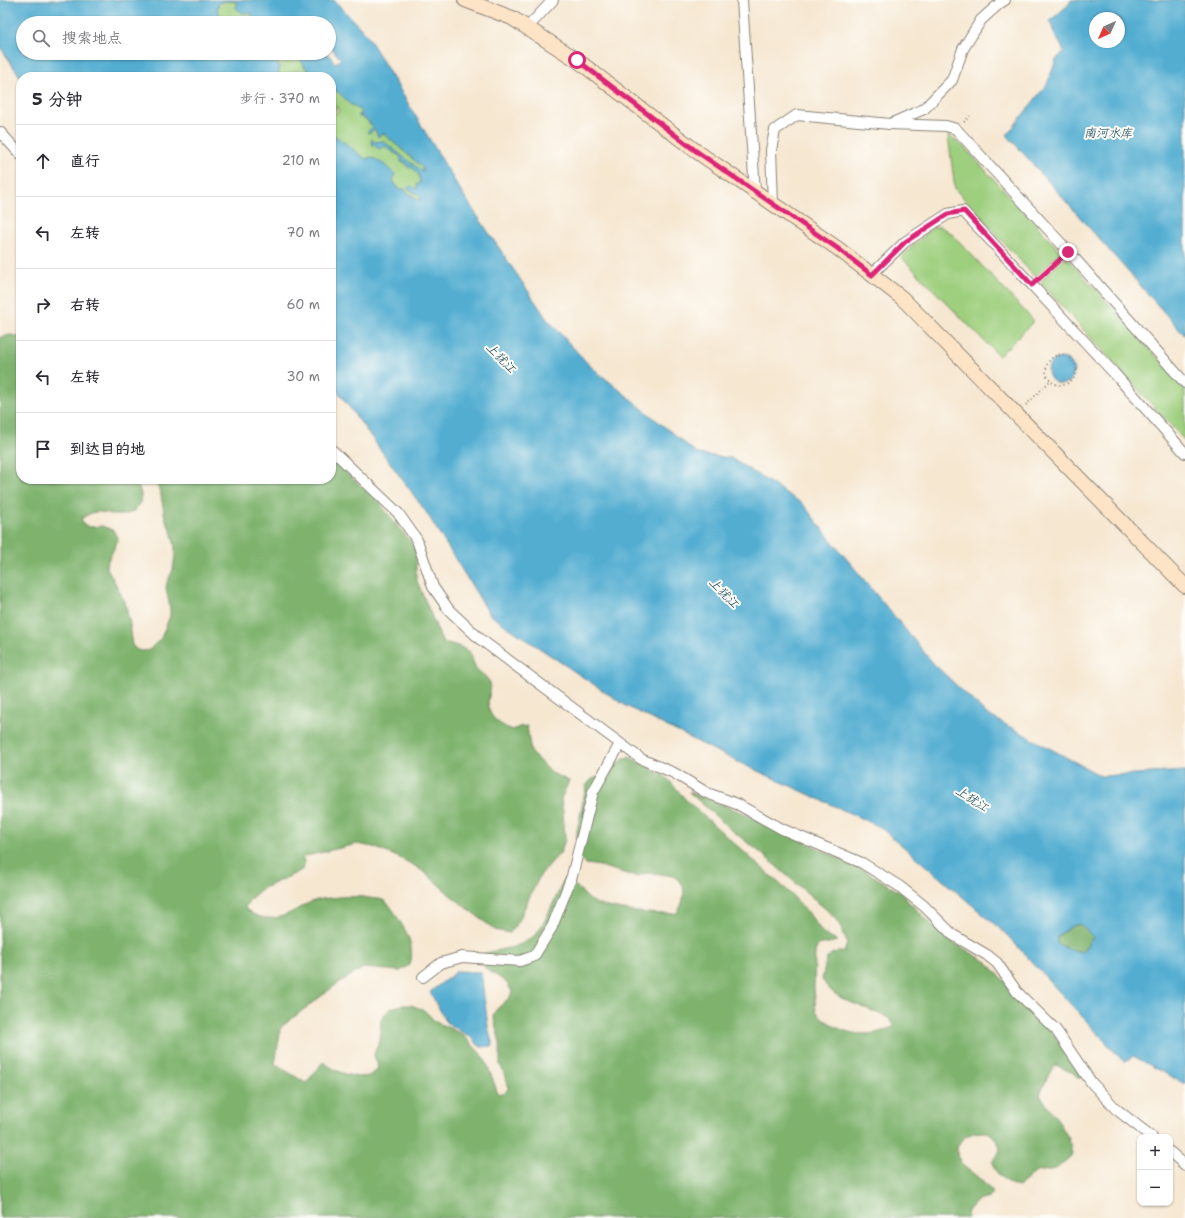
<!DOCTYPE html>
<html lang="zh">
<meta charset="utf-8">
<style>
:root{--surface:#fff;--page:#f7f7f7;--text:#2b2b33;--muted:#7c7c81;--line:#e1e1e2}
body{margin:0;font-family:"Shantell Sans","LXGW WenKai TC",sans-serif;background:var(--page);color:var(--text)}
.controls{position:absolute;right:12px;bottom:12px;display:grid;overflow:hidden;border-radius:8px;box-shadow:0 1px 3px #0004}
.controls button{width:36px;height:36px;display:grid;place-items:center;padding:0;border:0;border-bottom:1px solid var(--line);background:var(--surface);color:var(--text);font:20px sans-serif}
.compass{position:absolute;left:1089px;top:12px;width:36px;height:36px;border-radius:50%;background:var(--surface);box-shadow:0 1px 3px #0004;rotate:225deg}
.stop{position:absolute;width:12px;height:12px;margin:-9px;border:3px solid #db2777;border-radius:50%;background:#fff}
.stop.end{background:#db2777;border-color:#fff;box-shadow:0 1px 4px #0008}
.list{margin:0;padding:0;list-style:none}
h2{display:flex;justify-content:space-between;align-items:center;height:52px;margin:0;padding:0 16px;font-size:17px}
h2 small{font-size:13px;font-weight:400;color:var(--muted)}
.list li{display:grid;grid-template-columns:26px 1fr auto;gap:12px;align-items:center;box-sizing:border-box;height:72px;padding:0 16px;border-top:1px solid var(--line)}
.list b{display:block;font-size:15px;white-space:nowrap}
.list em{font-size:13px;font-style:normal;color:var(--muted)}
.icon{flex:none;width:22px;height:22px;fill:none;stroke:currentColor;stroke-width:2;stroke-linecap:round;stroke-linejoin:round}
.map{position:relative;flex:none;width:1185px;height:1218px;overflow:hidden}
.search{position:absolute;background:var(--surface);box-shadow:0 1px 3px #0004;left:16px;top:16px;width:320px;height:44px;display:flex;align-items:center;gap:10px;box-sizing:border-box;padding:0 14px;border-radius:22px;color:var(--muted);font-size:15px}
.panel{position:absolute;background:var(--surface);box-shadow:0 1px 3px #0004;left:16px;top:72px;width:320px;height:412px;border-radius:16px}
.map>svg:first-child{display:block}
</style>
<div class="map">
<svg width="1185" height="1218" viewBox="0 0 1185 1218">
<rect width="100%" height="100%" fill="#fdfcf7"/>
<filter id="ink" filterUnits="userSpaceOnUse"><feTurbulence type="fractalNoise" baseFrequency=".025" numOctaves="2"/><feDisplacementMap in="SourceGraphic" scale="8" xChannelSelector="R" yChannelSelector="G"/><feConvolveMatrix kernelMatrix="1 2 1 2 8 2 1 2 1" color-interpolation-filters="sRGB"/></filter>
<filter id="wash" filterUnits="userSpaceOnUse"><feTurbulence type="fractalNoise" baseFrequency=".012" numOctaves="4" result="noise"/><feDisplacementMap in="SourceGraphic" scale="16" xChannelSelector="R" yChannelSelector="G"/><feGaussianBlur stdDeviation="0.9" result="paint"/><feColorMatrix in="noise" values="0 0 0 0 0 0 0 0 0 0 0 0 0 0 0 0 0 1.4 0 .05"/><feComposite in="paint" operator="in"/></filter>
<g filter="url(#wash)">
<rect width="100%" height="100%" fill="#f6e7d1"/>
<g fill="#9ecf7e" stroke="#5d764d">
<path d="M225 1 237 2 259 19 260 23 223 22 217 9 219 3Z"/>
<path d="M268 53H289L291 55 298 53 305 68 320 77H299L300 75 298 70 278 77 280 66 266 56Z"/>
<path d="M331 89 338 92 350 104 360 110 362 115 358 116 367 120 373 127 367 132 369 133 375 128 383 133 423 167V173L383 141 375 142 372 139V144L380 149 384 146 401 157V162H405L409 168 412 166 419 175 421 202 404 191 399 189 393 181 331 133V115L339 111 337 105 336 110 331 111Z"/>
<path d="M948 135 964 147 1061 252 1035 277 955 189Z"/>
<path d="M933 227H941L952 234 1034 321 999 356 901 257Z"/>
<path d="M1065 256 1185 388V441L1040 282Z"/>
</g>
<g fill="#7eb26d" stroke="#4d6744">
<path d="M11 335 21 337V479H133C135 482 138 486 140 490 145 506 132 516 117 515 109 515 103 511 95 512 90 513 85 516 81 519L83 524 90 527 102 526 113 530 118 539C115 549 109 556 106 566L121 594 126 607 130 624V632L132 645 137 650 143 651 149 650 161 638 170 616V609L166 588 167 582 173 570 175 555V546L171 531 165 518 161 495 155 479H331V457L353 479 378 500 393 521 411 542 414 548 416 555V574L417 581 440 636 443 642 458 646 469 651C472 656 473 663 476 668 480 673 486 676 489 681 492 686 490 691 489 696 485 715 497 724 513 730L519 727 527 726 531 753 552 773 569 781 561 799 563 812 565 839 561 852 541 874 529 898 518 923 509 933 495 930 449 894 428 875 415 866 398 857 373 847 357 844 302 857 304 862 303 869C285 881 254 886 245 908 252 914 257 917 266 918 287 920 299 905 317 900 330 897 357 895 369 898 374 899 382 898 386 902 393 908 397 917 402 925 410 937 414 951 410 965L400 971 363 968 337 984 281 1027 275 1064 306 1083 323 1062C336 1072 353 1079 369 1076L378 1068 377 1062 374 1056 375 1051 380 1041 381 1021 383 1016 391 1008 402 1005H411L424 1010 436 1022 462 1034 480 1053 486 1061 498 1094 504 1093 508 1089V1084L500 1064V1043L493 1015 496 1010 510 997 512 991 506 982 485 968 483 954C494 950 505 950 516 946 523 943 530 940 535 935 546 923 557 894 564 879 568 881 573 884 577 887 583 892 588 900 595 903 611 910 660 916 677 913 683 904 685 895 683 885L675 877 669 875 646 873 637 876 627 874 600 866 586 864 578 857 577 831 586 786 592 779 607 774 622 760 629 757 666 777 687 801 789 892 808 912 822 932 828 937 838 941 818 945 815 952 814 987 816 1012C838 1034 866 1041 895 1026 893 1024 891 1021 889 1019 886 1016 881 1015 877 1013 858 1004 833 1000 822 979 827 964 822 951 844 952L847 943 842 929 836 920 829 912 761 853 730 829 689 792 741 812 835 856 862 869 906 896V899L909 902 947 939 987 962 1056 1038 1081 1074V1078H1078L1072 1072 1068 1071 1056 1065 1047 1078 1040 1095 1058 1120 1069 1139 1072 1154 1070 1157 1056 1169 1036 1172 1018 1187C1007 1184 994 1173 992 1162 1001 1152 1003 1147 993 1136 991 1134 988 1132 985 1132 966 1131 948 1145 962 1164 965 1168 970 1171 974 1174 980 1179 986 1185 992 1191V1195L989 1198 977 1201 967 1212 968 1218H0V337Z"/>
<path d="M1080 924 1093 937 1082 952 1069 949 1057 944V937L1072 926Z"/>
</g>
<g fill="#53add1" stroke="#386476" fill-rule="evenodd">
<path d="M0 0H334L367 35 462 193 547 319 589 365 698 454 731 458 803 504 831 540 934 664 988 715 1101 776 1185 771V1084L1133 1056 1124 1062 1005 933 880 827 738 762 626 706 490 615 426 512 331 382V133L366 159 371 157 382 163 395 174 393 181 399 189H405V191L420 201V196L407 188 411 186 417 189V184L420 183 419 175 412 167 409 168 405 162H401V157L384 146 380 149 372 144V139L375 142 383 141 423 172V168L383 133 378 137 375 129 369 133 367 132 373 127 367 120 357 115H362L360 110 350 104 338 92 331 89V77C310 77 306 71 298 54L290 55 289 53H325L331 57 335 63 341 59 336 54 331 46 329 47V23H260L259 19 254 21 251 18 252 13H242L236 8 237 2 225 1 219 3 217 9 223 22 227 23H23V53H268L266 56 280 66 278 77H21V78L0 47ZM1080 924 1093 937 1082 952 1069 949 1057 944V936L1072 926Z"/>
<path d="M1071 0H1185V336L1007 135 1047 84 1056 60 1064 51 1054 33 1050 21 1069 4ZM1095 18H1119V42H1095Z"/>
<circle cx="1061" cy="371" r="13"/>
<path d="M457 971 481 972 488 1027 493 1046 480 1047 472 1038 447 1023 430 992Z"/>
</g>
</g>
<g filter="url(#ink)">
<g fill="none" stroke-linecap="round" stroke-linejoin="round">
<defs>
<g id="street">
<path d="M742 0 755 192"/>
<path d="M527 28 553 0"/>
<path d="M890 124 946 126 956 129 1068 251 1185 383"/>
<path d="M0 132 21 155"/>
<path d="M773 204 771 150 775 130 797 115 890 124 924 109 952 80 963 49 981 20 1000 3 1005 0"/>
<path d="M871 275 905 242 948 214 963 211 1113 372 1185 453"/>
<path d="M331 449 398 513 417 540 433 587 449 610 480 639 641 759 674 773 707 793 737 804 782 829 862 863 899 886 924 906 953 935 987 955 997 963 1017 992 1056 1030 1091 1082 1116 1109 1152 1137"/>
<path d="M423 977 441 963 462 957 520 961 534 956 552 927 572 876 593 792 620 744"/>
<path d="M1170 1152 1185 1165"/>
</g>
<path id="secondary" d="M465 0 512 18 577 60 696 151 837 248 902 298 1185 586"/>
</defs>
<use href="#street" stroke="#898276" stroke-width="12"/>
<use href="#secondary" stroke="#898276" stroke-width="16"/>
<g stroke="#898276" stroke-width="2" stroke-dasharray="1 3" stroke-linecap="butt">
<path d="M964 122 970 116"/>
<path d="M1039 279 1061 258"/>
<circle cx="1061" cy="370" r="15"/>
<path d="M1026 405 1050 381"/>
</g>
<use href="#street" stroke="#fff" stroke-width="10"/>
<use href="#secondary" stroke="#fee4c6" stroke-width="14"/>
</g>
</g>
<g fill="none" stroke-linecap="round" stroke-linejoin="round" filter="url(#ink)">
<path stroke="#db2777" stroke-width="5" d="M577 60 696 151 837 248 872 275 905 242 948 214 964 211 1032 285 1068 252"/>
</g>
<g text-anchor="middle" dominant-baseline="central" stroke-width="4" stroke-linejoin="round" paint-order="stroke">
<g font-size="12" font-style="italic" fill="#355d6d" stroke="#fdfcf7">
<text x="1108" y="133">南河水库</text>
<text transform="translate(501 358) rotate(46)">上犹江</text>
<text transform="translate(724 593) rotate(46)">上犹江</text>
<text transform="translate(972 799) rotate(33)">上犹江</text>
</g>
</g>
</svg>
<div class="controls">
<button>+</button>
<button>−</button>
</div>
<svg class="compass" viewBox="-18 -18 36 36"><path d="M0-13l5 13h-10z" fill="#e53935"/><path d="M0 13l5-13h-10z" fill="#7c7c81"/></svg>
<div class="stop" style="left:577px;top:60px"></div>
<div class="stop end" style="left:1068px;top:252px"></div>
<div class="search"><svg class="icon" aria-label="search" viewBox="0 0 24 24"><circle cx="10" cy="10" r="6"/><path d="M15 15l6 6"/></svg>搜索地点</div>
<section class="panel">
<h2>5 分钟<small>步行 · 370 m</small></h2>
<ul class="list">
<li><svg class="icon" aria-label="ahead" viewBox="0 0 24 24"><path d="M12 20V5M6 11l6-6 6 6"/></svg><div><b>直行</b></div><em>210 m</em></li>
<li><svg class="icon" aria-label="left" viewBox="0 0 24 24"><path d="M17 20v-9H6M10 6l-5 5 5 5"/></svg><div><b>左转</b></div><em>70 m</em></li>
<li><svg class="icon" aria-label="right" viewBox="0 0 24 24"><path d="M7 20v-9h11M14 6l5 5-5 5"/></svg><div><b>右转</b></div><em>60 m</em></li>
<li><svg class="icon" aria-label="left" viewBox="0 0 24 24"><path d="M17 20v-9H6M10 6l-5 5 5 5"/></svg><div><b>左转</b></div><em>30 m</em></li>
<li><svg class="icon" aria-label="arrive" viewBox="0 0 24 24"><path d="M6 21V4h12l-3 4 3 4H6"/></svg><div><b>到达目的地</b></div></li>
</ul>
</section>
</div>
